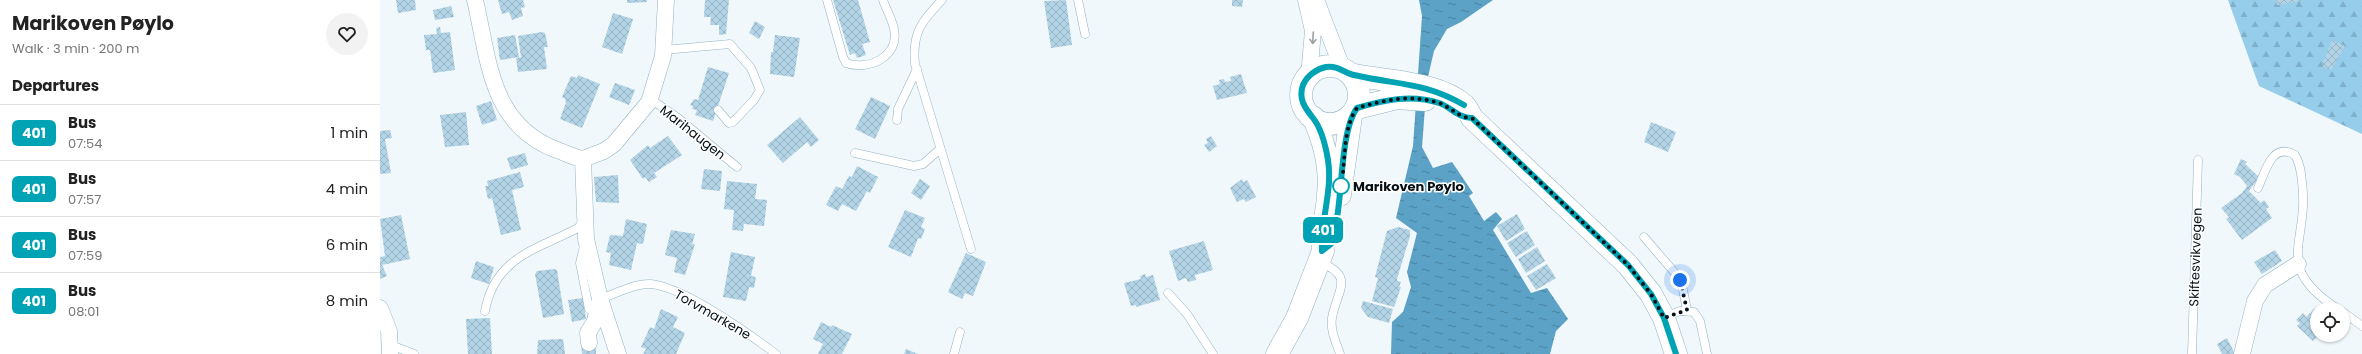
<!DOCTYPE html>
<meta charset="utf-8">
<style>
:root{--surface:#fff;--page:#f2f2f2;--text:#222;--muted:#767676;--line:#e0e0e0}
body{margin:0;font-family:Poppins,sans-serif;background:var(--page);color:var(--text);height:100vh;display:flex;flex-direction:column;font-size:15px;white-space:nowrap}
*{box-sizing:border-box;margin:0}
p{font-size:13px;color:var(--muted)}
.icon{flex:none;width:22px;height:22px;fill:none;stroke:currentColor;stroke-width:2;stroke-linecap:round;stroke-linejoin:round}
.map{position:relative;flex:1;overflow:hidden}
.side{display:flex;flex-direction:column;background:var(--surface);width:380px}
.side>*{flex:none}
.badge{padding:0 8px;border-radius:6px;font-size:14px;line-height:26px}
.controls{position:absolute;left:1930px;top:302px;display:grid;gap:8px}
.controls a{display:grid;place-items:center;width:40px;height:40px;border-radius:50%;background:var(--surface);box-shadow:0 1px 3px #0004;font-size:20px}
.you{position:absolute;width:20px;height:20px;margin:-10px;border:3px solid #fff;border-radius:50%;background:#1a73e8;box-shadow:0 0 0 6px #1a73e833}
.map>.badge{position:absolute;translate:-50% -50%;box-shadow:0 0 0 2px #fff}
h2{padding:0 12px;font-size:15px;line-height:36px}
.round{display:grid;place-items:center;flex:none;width:42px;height:42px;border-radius:21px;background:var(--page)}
.overview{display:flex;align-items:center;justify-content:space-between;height:68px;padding:0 12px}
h1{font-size:19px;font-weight:700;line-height:30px}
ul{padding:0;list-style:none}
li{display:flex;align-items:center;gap:12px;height:56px;padding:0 12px;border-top:1px solid var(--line)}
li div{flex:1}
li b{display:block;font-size:15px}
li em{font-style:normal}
li .badge{min-width:44px;font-weight:700;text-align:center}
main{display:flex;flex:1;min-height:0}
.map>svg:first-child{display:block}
.forest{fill:url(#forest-firs)}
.water{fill:url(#water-ripples)}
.building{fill:url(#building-cross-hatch)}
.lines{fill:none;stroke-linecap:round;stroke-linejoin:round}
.lane-casing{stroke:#92b2c4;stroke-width:9}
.street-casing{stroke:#92b2c4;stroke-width:17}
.secondary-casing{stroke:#92b2c4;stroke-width:23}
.lane{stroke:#fff;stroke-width:8}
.street{stroke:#fff;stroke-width:16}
.secondary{stroke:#fff;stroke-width:22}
.oneway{stroke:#9b9fa1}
.line-casing{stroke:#fff;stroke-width:9}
.line{stroke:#00a3b4;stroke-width:6}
.walk{stroke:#040f15;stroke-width:4;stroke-dasharray:0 7.2}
.stop-dot{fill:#fff;stroke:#00a3b4;stroke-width:2}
.labels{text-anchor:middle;stroke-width:3;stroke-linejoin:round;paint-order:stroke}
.street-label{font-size:13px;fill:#040f15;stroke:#fff}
.stop-label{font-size:13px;font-weight:bold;fill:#040f15;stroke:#fff;text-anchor:start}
</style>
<main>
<section class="side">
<div class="overview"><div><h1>Marikoven Pøylo</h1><p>Walk · 3 min · 200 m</p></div><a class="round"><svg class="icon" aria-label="heart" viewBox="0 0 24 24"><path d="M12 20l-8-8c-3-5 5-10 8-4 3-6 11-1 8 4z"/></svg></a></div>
<h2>Departures</h2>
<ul>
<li><span class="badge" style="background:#00a3b4;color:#fff">401</span><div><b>Bus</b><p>07:54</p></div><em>1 min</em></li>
<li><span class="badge" style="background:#00a3b4;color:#fff">401</span><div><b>Bus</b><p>07:57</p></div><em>4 min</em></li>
<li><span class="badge" style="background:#00a3b4;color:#fff">401</span><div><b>Bus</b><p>07:59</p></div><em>6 min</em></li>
<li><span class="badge" style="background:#00a3b4;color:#fff">401</span><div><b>Bus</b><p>08:01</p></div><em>8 min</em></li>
</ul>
</section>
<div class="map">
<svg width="1982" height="354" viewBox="0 0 1982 354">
<defs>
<pattern id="forest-firs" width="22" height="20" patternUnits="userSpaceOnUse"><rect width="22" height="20" fill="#95cdeb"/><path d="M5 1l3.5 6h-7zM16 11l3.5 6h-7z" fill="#7fafc9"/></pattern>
<pattern id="water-ripples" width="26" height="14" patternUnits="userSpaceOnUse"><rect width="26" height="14" fill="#5ba2c6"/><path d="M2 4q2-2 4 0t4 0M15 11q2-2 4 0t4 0" fill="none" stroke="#4982a0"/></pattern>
<pattern id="building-cross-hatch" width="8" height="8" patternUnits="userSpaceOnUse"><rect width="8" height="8" fill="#b3d4e6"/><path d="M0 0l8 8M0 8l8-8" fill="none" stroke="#98b5c4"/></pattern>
</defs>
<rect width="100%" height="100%" fill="#f1f8fc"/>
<path class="forest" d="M1848 0H1982V134L1879 86Z"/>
<path class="water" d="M1039 0H1113L1081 22 1067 29 1054 51 1047 81 1042 147 1053 168 1072 162 1093 193 1089 196 1104 221 1116 212 1122 219 1113 230 1151 293 1167 288 1188 319 1176 331 1170 354H1011L1012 322 1023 312 1031 287 1027 272 1037 233 1016 218 1033 146 1042 16Z"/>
<path class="building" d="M16 0H35L36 10 18 13Z
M118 0H143L145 7 141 8 143 16 132 20 129 12 122 14Z
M247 0H267V2L247 3Z
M325 0H349L346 34 339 35V25H330L331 17H324Z
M453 0H478L490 42 482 44 486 55 477 58 475 53 470 55Z
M686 0 692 45 671 48 664 1Z
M852 0H863L862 7 852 6Z
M1896 0H1921V1L1897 5Z
M71 6 74 17 55 20 53 10Z
M233 13 253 19 242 54 222 47Z
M375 21 385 27 379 39 369 33Z
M60 27 61 33 70 32 75 70 53 73 50 50H46L44 35 57 34 56 28Z
M162 32 165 33 168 47H164L167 69 138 72 136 58 141 57 138 36Z
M135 35 139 57 120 60 117 38Z
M395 35 420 38 414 77 390 74 391 52H393Z
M1952 40 1965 46 1951 70 1942 66Z
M328 67 349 73 333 121 315 115 317 110 312 109 313 106 310 105 314 99 318 100Z
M861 74 867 93 837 100 833 86 840 84 839 80 844 79 845 82 851 81 850 77Z
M198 75 220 84 202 128 180 119 186 102 185 99 182 97 191 76 197 78Z
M235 83 255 90 249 105 229 97Z
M491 97 510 106 495 139 475 129Z
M111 101 117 120 102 125 96 106Z
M86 112 89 145 65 147 60 115Z
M420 117 439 140 431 147 427 142 403 163 387 145Z
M1271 122 1296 132 1288 152 1264 142Z
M10 130 12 138 5 139 11 173 0 174V131Z
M288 136 302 155 274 173 277 177 269 182 265 177 263 179 250 160 268 145 270 148Z
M831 136 837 146 829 152 824 145 828 143 826 139Z
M145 153 148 165 131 170 127 158Z
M1861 159 1867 162 1865 164 1879 177 1869 191 1881 203 1884 200 1889 207 1886 209 1892 218 1862 240 1846 219 1849 217 1841 208 1862 193 1867 186 1860 177 1854 174Z
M477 166 498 177 490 193 487 191 476 211 462 204 458 211 446 205 456 186 462 189 469 176 472 177Z
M324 169 342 171 340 191 321 189Z
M140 172 144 187 132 190 141 230 121 235 112 198 108 199 105 186H108L107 181Z
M238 175 239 203 216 202 214 177Z
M540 179 550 186 541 200 531 193Z
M862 179 863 182 867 180 876 197 866 202 864 199 857 202 850 188Z
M347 181 377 184 375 199 387 200 384 226 364 224 363 231 352 230 354 210 344 209Z
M525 210 545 218 541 227 545 229 541 239 538 238 531 257 508 247Z
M1137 214 1145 229 1126 241 1117 226Z
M21 215 30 259 2 265 7 276 0 279V257L5 256 0 219Z
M246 219 267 224 263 244 257 243 251 270 229 265 231 253 226 252 230 235 243 236Z
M1018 227 1030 230V236L1017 279V281L1021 282 1019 287H1021L1014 307 992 301 998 278 995 277 1007 231Z
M291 230 315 234 312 244H315L305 275 294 272 297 258 285 255Z
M1147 231 1155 245 1136 257 1127 243Z
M824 241 833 270 815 275 816 280 808 282 806 278 798 281 789 251Z
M1157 247 1165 261 1146 273 1138 259Z
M1895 250 1902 261 1882 274 1874 262Z
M351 252 375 257 371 276 376 277 374 288 369 287 366 301 343 297Z
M586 253 606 262 593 296 585 293 582 299 568 292Z
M96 261 114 267 109 284 91 278Z
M1167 264 1176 278 1156 290 1147 276Z
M175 269 177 270 184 314 163 318 155 274 157 271Z
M765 274 766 277 773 275 780 300 756 307V305L751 306 744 283 761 279 760 276Z
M203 298 206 319 192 322 188 300Z
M983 301 1013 309 1009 323 988 317 981 308Z
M1935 308 1937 311 1939 335 1933 341 1917 326 1920 323 1916 320 1923 313 1926 317Z
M281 309 298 317 293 327 305 333 296 354H263L266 349 261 347 270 327 274 329Z
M110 318 112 354H88L86 319Z
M441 322 451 327 452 325 472 334 462 354H438L443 344 433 339Z
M1847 338 1855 354H1842L1837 344Z
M183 339 185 354H157L158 340Z
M216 344V354H202L201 345Z
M526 349 538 354H524Z"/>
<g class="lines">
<g class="lane-casing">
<path id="lane" d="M447 0 463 57 466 63C488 71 520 57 514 29 512 19 506 9 503 0
M562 0C541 22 532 33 535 64L591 249
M698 0 705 34
M284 50 350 44 371 68 380 90 374 100 353 122 349 123 338 110
M269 98 298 118 357 167
M517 120 518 109 537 69
M475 153 534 166 543 164 559 150
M1878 188C1885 172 1892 141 1915 155 1920 163 1921 172 1922 182 1930 243 1891 266 1958 309
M1264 237 1301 280 1307 310
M204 246 200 263 209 309
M939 262C976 276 957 290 952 318 950 330 956 342 960 354
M788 293 807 314 833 354
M220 299C235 294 253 284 269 284 302 285 369 334 396 354
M105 311C115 257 156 250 198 228L203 221
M1963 312 1982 326
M1285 317 1300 311 1314 312 1320 321 1327 354
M11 345 34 354
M574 354 580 332
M1812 354 1818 160"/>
</g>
<g class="street-casing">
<path id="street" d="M95 0C109 60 110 125 177 150 186 153 194 158 203 159L224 151 234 144 269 102 283 56 286 0
M926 0 933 31 929 76
M936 0 963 70
M203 159 206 239 220 299 215 321 208 333 209 343
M220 299 238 354
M0 308 9 331 10 354
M1862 354 1875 301 1885 285 1918 264"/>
</g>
<g class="secondary-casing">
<path id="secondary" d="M921 95a29 29 0 1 1 58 0a29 29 0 1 1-58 0Z
M970 74C1004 82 1057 81 1084 105 1087 108 1090 114 1092 118L1248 265 1271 294 1284 318 1296 354
M977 108 1017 98 1045 100
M960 195 971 116
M897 354 917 318 943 251C941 232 947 214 948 195 951 168 945 143 933 117"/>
</g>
<use href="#lane" class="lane"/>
<use href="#street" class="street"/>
<use href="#secondary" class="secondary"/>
</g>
<defs><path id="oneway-shaft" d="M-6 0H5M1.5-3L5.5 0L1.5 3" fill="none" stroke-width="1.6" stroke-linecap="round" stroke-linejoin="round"/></defs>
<use class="oneway" href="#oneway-shaft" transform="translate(933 38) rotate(93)"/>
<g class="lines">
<g class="line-casing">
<path id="line" d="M1084 105C1045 82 1017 85 974 75 964 73 958 65 946 67 936 69 927 76 923 85 918 99 925 108 933 118 941 128 946 148 948 160 953 191 940 221 942 251L951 244C954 233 957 222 958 211 962 184 962 128 977 108 1004 100 1031 94 1059 103 1071 107 1078 118 1092 118L1248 265 1271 294 1284 318 1296 354"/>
</g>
<use href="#line" class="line"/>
<path class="walk" d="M961 186C966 163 962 129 977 108 1004 100 1031 94 1059 103 1071 107 1078 118 1092 118L1248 265 1271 294 1284 318 1307 310 1300 280"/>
</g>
<circle class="stop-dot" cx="961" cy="186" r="8"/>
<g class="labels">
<g class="street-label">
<text transform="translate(313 132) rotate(38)" y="5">Marihaugen</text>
<text transform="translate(1815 257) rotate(-88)" y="5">Skiftesvikvegen</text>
<text transform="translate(333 314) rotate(30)" y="5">Torvmarkene</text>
</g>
<g class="stop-label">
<text x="973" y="191">Marikoven Pøylo</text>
</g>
</g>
</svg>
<div class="controls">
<a><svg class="icon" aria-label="locate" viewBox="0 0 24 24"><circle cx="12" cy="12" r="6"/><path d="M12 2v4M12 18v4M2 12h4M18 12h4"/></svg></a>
</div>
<div class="you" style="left:1300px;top:280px"></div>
<b class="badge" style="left:943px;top:230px;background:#00a3b4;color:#fff">401</b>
</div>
</main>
